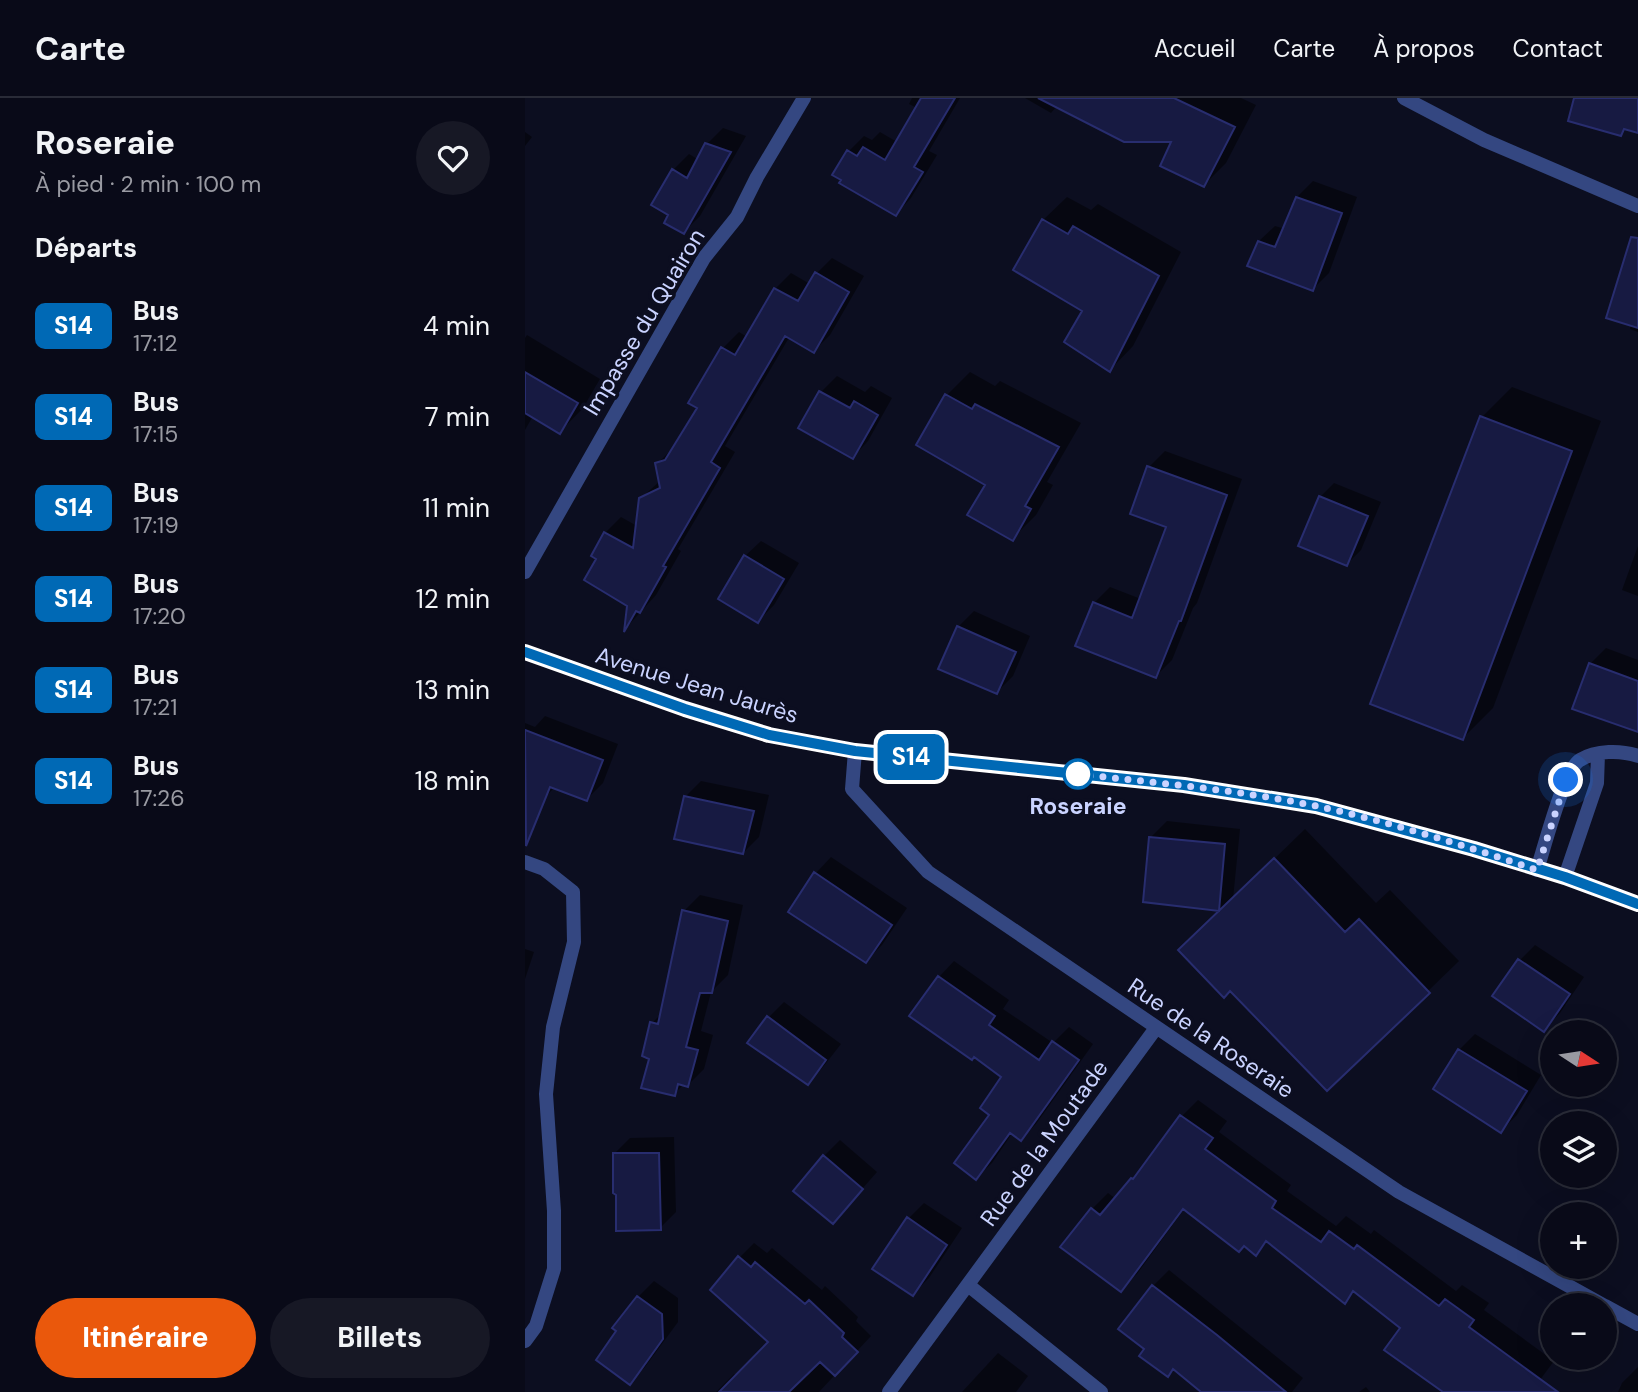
<!DOCTYPE html>
<html lang="fr">
<meta charset="utf-8">
<style>
:root{--surface:#090a18;--page:#171825;--text:#f1f3f6;--muted:#999aa2;--line:#292b37;--accent:#ea580c}
body{margin:0;font-family:"DM Sans",sans-serif;background:var(--page);color:var(--text);height:100vh;display:flex;flex-direction:column;font-size:26px;white-space:nowrap}
*{box-sizing:border-box;margin:0}
p{font-size:23px;color:var(--muted)}
.icon{flex:none;width:38px;height:38px;fill:none;stroke:currentColor;stroke-width:2;stroke-linecap:round;stroke-linejoin:round}
.map{position:relative;flex:1;overflow:hidden}
.drawer{display:flex;flex-direction:column;background:var(--surface);width:525px}
.drawer>*{flex:none}
.badge{padding:0 14px;border-radius:10px;font-size:24px;line-height:46px}
.needle{width:46px;rotate:102deg}
.buttons{position:absolute;left:1015px;top:922px;display:grid;gap:14px}
.buttons a{display:grid;place-items:center;width:77px;height:77px;border-radius:50%;background:var(--surface);box-shadow:0 7px 28px #0002,0 0 0 2px var(--line);font-size:35px}
.you{position:absolute;width:35px;height:35px;margin:-18px;border:5px solid #fff;border-radius:50%;background:#1a73e8;box-shadow:0 0 0 10px #1a73e833}
.map>.badge{position:absolute;translate:-50% -50%;box-shadow:0 0 0 4px #fff}
h2{padding:0 35px;font-size:26px;line-height:63px}
.round{display:grid;place-items:center;flex:none;width:74px;height:74px;border-radius:37px;background:var(--page)}
.head{display:flex;align-items:center;justify-content:space-between;height:119px;padding:0 35px}
h1{font-size:33px;font-weight:800;line-height:52px}
.primary-button{display:flex;gap:14px;margin-top:auto;padding:14px 35px}
.primary-button a{flex:1;height:80px;border-radius:42px;background:var(--accent);color:#fff;font-size:28px;font-weight:800;line-height:80px;text-align:center}
.primary-button a+a{background:var(--page);color:var(--text)}
ul{padding:0;list-style:none}
li{display:flex;align-items:center;gap:21px;height:91px;padding:0 35px}
li div{flex:1}
li b{display:block;font-size:26px}
li em{font-style:normal}
li .badge{min-width:77px;font-weight:700;text-align:center}
header{display:flex;align-items:center;gap:42px;box-sizing:border-box;height:98px;padding:0 35px;background:var(--surface);border-bottom:2px solid var(--line)}
header strong{font-size:33px}
nav{display:flex;gap:38px;margin-inline-start:auto;font-size:24px}
main{display:flex;flex:1;min-height:0}
.map>svg:first-child{display:block}
.shadow{fill:#0007}
.building{fill:#171a42;stroke:#282d6f;stroke-width:2}
.lines{fill:none;stroke-linecap:round;stroke-linejoin:round}
.minor{stroke:#344781;stroke-width:14}
.secondary{stroke:#618aff;stroke-width:14}
.line-casing{stroke:#fff;stroke-width:16}
.line{stroke:#0069b5;stroke-width:10}
.walk{stroke:#cad3ff;stroke-width:7;stroke-dasharray:0 12.6}
.stop-dot{fill:#fff;stroke:#0069b5;stroke-width:3.5}
.labels{text-anchor:middle;stroke-width:7;stroke-linejoin:round;paint-order:stroke}
.street-label{font-size:23px;fill:#cad3ff;stroke:#0c0e20}
.stop-label{font-size:23px;font-weight:bold;fill:#cad3ff;stroke:#0c0e20}
</style>
<header>
<strong>Carte</strong>
<nav><a>Accueil</a><a>Carte</a><a>À propos</a><a>Contact</a></nav>
</header>
<main>
<section class="drawer">
<div class="head"><div><h1>Roseraie</h1><p>À pied · 2 min · 100 m</p></div><a class="round"><svg class="icon" aria-label="heart" viewBox="0 0 24 24"><path d="M12 20l-8-8c-3-5 5-10 8-4 3-6 11-1 8 4z"/></svg></a></div>
<h2>Départs</h2>
<ul>
<li><span class="badge" style="background:#0069b5;color:#fff">S14</span><div><b>Bus</b><p>17:12</p></div><em>4 min</em></li>
<li><span class="badge" style="background:#0069b5;color:#fff">S14</span><div><b>Bus</b><p>17:15</p></div><em>7 min</em></li>
<li><span class="badge" style="background:#0069b5;color:#fff">S14</span><div><b>Bus</b><p>17:19</p></div><em>11 min</em></li>
<li><span class="badge" style="background:#0069b5;color:#fff">S14</span><div><b>Bus</b><p>17:20</p></div><em>12 min</em></li>
<li><span class="badge" style="background:#0069b5;color:#fff">S14</span><div><b>Bus</b><p>17:21</p></div><em>13 min</em></li>
<li><span class="badge" style="background:#0069b5;color:#fff">S14</span><div><b>Bus</b><p>17:26</p></div><em>18 min</em></li>
</ul>
<div class="primary-button"><a>Itinéraire</a><a>Billets</a></div>
</section>
<div class="map">
<svg width="1113" height="1294" viewBox="0 0 1113 1294">
<rect width="100%" height="100%" fill="#0c0e20"/>
<path class="shadow" d="M387 0H435L404 53 412 57 386 100 371 116 323 54 339 38 347 42 355 34 372 44 392 10 384 6Z
M500 0H716L731 7 701 65 679 87 649 43 532 8 526 15Z
M198 30 221 38 175 118 159 134 148 72 164 56 174 62 182 46Z
M0 34 7 39 0 48Z
M788 83 832 99 804 175 788 191 725 167 734 143 750 128 760 131 772 99Z
M542 99 566 112 573 106 656 154 608 248 585 272 518 122Z
M307 160 339 178 305 237 289 253 265 238 200 348 210 354 153 451 156 453 131 497 102 529 104 507 74 461 68 457 80 435 96 419 112 428 115 401 135 383 132 366 148 350 174 310 166 305 198 250 214 234 222 239 250 191 266 175 285 186 291 176Z
M1113 166V234L1105 231Z
M2 237 75 281 58 310 35 334 8 318 0 332V240Z
M445 274 470 288 475 283 556 325 522 384 528 387 511 417 487 441 462 386 393 347 422 297Z
M312 278 340 294 346 288 367 300 343 343 328 359 276 329 296 294Z
M987 289 1076 323 968 610 938 640 957 319Z
M640 353 717 381 672 505 668 510 647 562 631 578 569 505 585 489 616 501 643 428 624 369Z
M809 385 856 404 836 452 822 466 795 399Z
M236 443 274 465 249 507 233 523 220 458Z
M1113 448V498L1097 492Z
M449 513 505 538 488 578 472 594 433 529Z
M1081 550 1113 562V632L1065 566Z
M20 618 93 646 78 685 62 701 30 689 20 699 0 691V625L10 629Z
M176 683 244 697 234 739 218 755 160 699Z
M642 723 715 731 708 801 780 731 851 805 865 792 934 863 802 991 697 812 620 802 626 739Z
M306 759 382 810 357 847 341 863 266 814 291 775Z
M175 797 218 807 203 877 186 894 176 933 188 937 179 971 163 987 159 986 149 996 126 959 127 925 137 915 159 813Z
M1010 847 1059 879 1035 915 1019 931 995 862Z
M0 851 9 854 0 881Z
M429 863 484 902 478 911 528 945 544 929 568 946 511 1026 496 1041 488 1034 467 1065 451 1080 478 978 414 879Z
M259 904 316 946 298 969 283 985 243 920Z
M950 936 1016 977 992 1017 976 1033 934 952Z
M673 1002 702 1023 694 1034 766 1087 762 1093 811 1128 821 1118 846 1136 849 1132 931 1193 937 1187 964 1205 959 1212 1029 1263 1006 1294H926L878 1230 830 1193 820 1203 743 1143 731 1155 660 1110 612 1176 596 1191 538 1149 567 1111 583 1095 591 1101 619 1069 657 1018Z
M149 1039 151 1114 135 1130 89 1056 105 1040Z
M315 1042 352 1074 308 1124 299 1058Z
M399 1105 437 1130 404 1180 388 1196 383 1121Z
M229 1145 242 1155 247 1150 297 1192 300 1188 333 1219 331 1223 346 1238 294 1294H191L209 1276 212 1278 246 1243 214 1160Z
M644 1172 778 1280 767 1294H679L622 1251 628 1188Z
M129 1183 153 1200V1224L120 1269 104 1285 113 1199Z
M473 1255 503 1278 491 1294H437Z
M1113 1269V1294H1093L1097 1285Z
M841 1289 845 1294H834Z"/>
<path class="building" d="M396 0H430L389 69 398 74 371 118 314 85 316 82 307 77 322 52 332 58 338 49 360 62Z
M513 0H649L710 29 679 89 635 68 646 44H599Z
M1049 0H1113V35L1099 31 1096 38 1043 23Z
M180 45 206 54 159 136 139 125 143 117 126 107 147 71 162 80Z
M771 99 817 115 788 193 722 168 733 143 750 149Z
M517 121 543 136 548 128 634 178 585 274 539 244 557 213 488 172Z
M1106 139 1113 140V230L1081 220Z
M290 174 324 194 289 255 260 238 186 364 195 370 138 468 141 469 115 515 111 513 99 534 102 508 59 482 71 461 66 458 79 434 108 450 114 400 135 390 130 365 140 362 172 310 163 305 196 249 210 257 249 190 273 203Z
M0 274 53 305 35 336 0 315Z
M294 293 325 310 329 303 353 317 328 361 273 330Z
M420 296 447 311 450 306 534 349 500 408 506 411 488 443 442 417 460 387 391 347Z
M955 318 1047 353 938 642 845 606Z
M622 368 702 397 656 523H654L631 580 550 548 568 504 607 520 641 429 605 416Z
M794 398 843 418 822 468 773 448Z
M219 457 259 481 233 525 193 501Z
M432 528 491 554 472 596 413 571Z
M1064 565 1113 583V634L1047 611Z
M0 632 78 662 62 703 25 689 1 748Z
M159 698 229 713 218 756 149 741Z
M624 739 700 746 694 813 618 804Z
M749 760 820 834 834 821 905 895 802 993 705 893 699 900 653 852Z
M289 774 367 827 341 865 263 814Z
M157 812 203 823 187 895H175L161 949 173 952 163 989 153 986 150 998 116 990 124 961 117 958 125 924 133 926Z
M993 861 1045 896 1019 934 967 898Z
M413 878 470 918 464 927 514 962 527 943 554 962 496 1043 485 1035 451 1082 429 1065 464 1017 455 1010 476 979 449 959 447 962 384 918Z
M242 918 301 962 283 987 222 945Z
M933 951 1002 993 976 1035 908 991Z
M655 1017 688 1040 680 1051 751 1103 747 1110 796 1144 804 1133 829 1151 832 1147 914 1208 920 1201 949 1222 944 1229 1033 1294H918L859 1252 875 1230 828 1193 820 1206 741 1143 731 1158 719 1148 714 1154 658 1111 596 1194 535 1149 566 1110 575 1117 606 1080 608 1081Z
M88 1055H134L136 1132 91 1133V1097L88 1095Z
M298 1057 338 1091 308 1126 268 1093Z
M382 1119 422 1147 388 1198 347 1171Z
M213 1158 226 1169 230 1164 280 1206 284 1202 319 1235 317 1239 333 1254 310 1278 295 1264 264 1294H194L243 1244 185 1192Z
M627 1187 692 1237 761 1294H676L648 1271 643 1279 614 1258 619 1251 593 1231Z
M112 1198 137 1216 138 1241 105 1287 71 1262 91 1233 87 1230Z"/>
<g class="lines">
<path class="minor" d="M879 0 959 42 1113 108
M0 474 179 160 212 119 232 79 279 0
M330 653 327 691 403 774 874 1094 1080 1208
M0 764 19 771 48 794 49 844 28 929 21 996 29 1113V1171L11 1228 0 1243
M1012 772C1019 751 1039 671 1055 662 1071 652 1096 652 1113 658
M1040 779 1072 685 1073 656
M443 1187 576 1294
M1080 1208 1113 1226
M364 1294 631 930"/>
<path class="secondary" d="M0 554 160 611 244 637 330 653 659 687 791 708 949 751 1040 779 1113 806"/>
</g>
<g class="lines">
<g class="line-casing">
<path id="line" d="M0 554 160 611 244 637 330 653 659 687 791 708 949 751 1040 779 1113 806"/>
</g>
<use href="#line" class="line"/>
<path class="walk" d="M553 676C632 685 713 692 791 708 865 724 941 748 1012 772L1041 682"/>
</g>
<circle class="stop-dot" cx="553" cy="676" r="14"/>
<g class="labels">
<g class="street-label">
<text transform="translate(119 224) rotate(-59)" y="8">Impasse du Quairon</text>
<text transform="translate(172 587) rotate(17)" y="8">Avenue Jean Jaurès</text>
<text transform="translate(686 940) rotate(34)" y="8">Rue de la Roseraie</text>
<text transform="translate(519 1045) rotate(-54)" y="8">Rue de la Moutade</text>
</g>
<g class="stop-label">
<text x="553" y="716">Roseraie</text>
</g>
</g>
</svg>
<div class="buttons">
<a><svg class="needle" viewBox="-14 -14 28 28"><path d="M0-13l5 13h-10z" fill="#e53935"/><path d="M0 13l5-13h-10z" fill="#999aa2"/></svg></a>
<a><svg class="icon" aria-label="layers" viewBox="0 0 24 24"><path d="M12 4l9 5-9 5-9-5zM3 14l9 5 9-5"/></svg></a>
<a>+</a>
<a>−</a>
</div>
<div class="you" style="left:1041px;top:682px"></div>
<b class="badge" style="left:386px;top:659px;background:#0069b5;color:#fff">S14</b>
</div>
</main>
